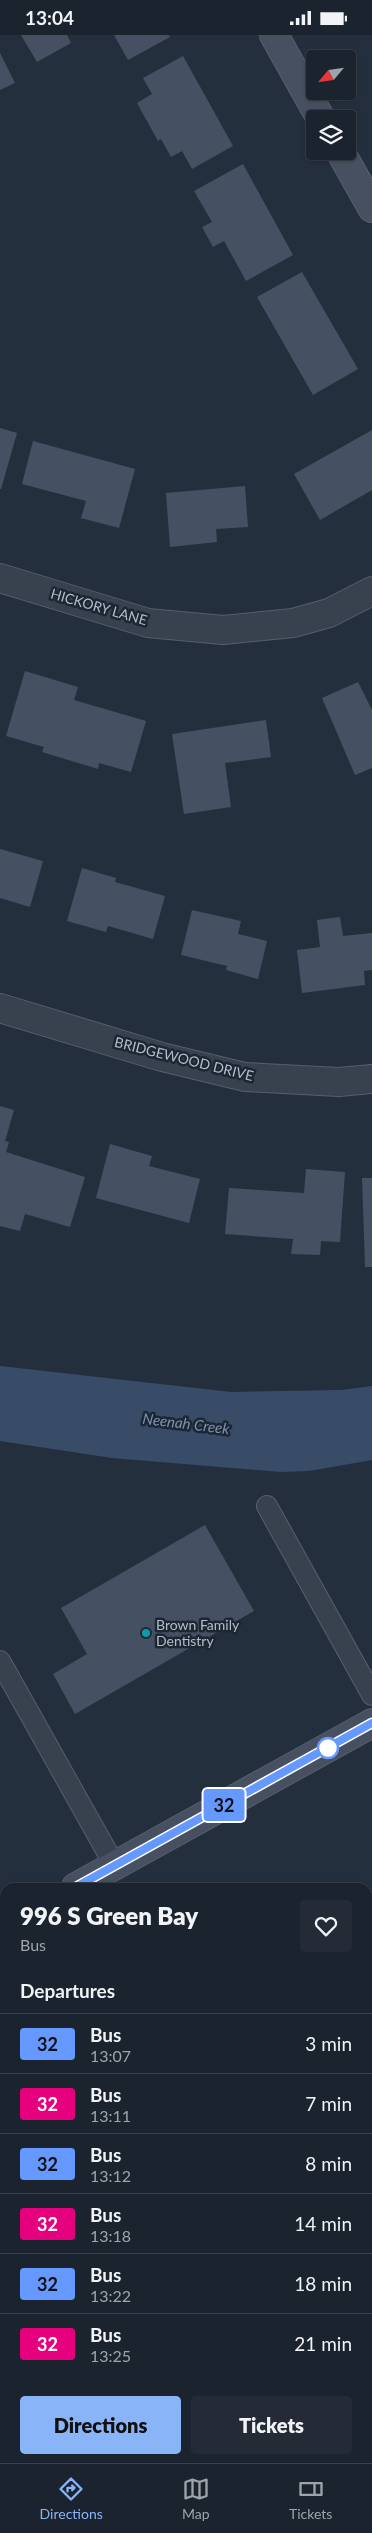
<!DOCTYPE html>
<style>
:root{--surface:#1b232e;--page:#242b36;--text:#f1f3f6;--muted:#a0a4aa;--line:#39404a;--accent:#8ab4f8}
body{margin:0;font-family:Lato,sans-serif;background:var(--page);color:var(--text);height:100vh;display:flex;flex-direction:column;font-size:19px;white-space:nowrap}
*{box-sizing:border-box;margin:0}
p{font-size:16px;color:var(--muted)}
.icon{flex:none;width:28px;height:28px;fill:none;stroke:currentColor;stroke-width:2;stroke-linecap:round;stroke-linejoin:round}
.map{position:relative;flex:1;overflow:hidden}
.drawer{position:absolute;left:0px;top:1848px;width:372px;height:581px;display:flex;flex-direction:column;background:var(--surface);border-radius:15px 15px 0 0;box-shadow:0 1px 4px #0004,0 0 0 1px var(--line)}
.drawer>*{flex:none}
.badge{padding:0 10px;border-radius:4px;font-size:18px;line-height:32px}
.needle{width:32px;rotate:241deg}
.controls{position:absolute;left:306px;top:15px;display:grid;gap:10px}
.controls a{display:grid;place-items:center;width:50px;height:50px;border-radius:5px;background:var(--surface);box-shadow:0 1px 4px #0004,0 0 0 1px var(--line);font-size:25px}
.map>.badge{position:absolute;translate:-50% -50%;box-shadow:0 0 0 2px #fff}
h2{padding:0 20px;font-size:19px;line-height:45px}
.round{display:grid;place-items:center;flex:none;width:52px;height:52px;border-radius:5px;background:var(--page)}
.summary{display:flex;align-items:center;justify-content:space-between;height:85px;padding:0 20px}
h1{font-size:24px;font-weight:800;line-height:38px}
.primary-button{display:flex;gap:10px;margin-top:auto;padding:10px 20px}
.primary-button a{flex:1;height:58px;border-radius:5px;background:var(--accent);color:#111;font-size:20px;font-weight:800;line-height:58px;text-align:center}
.primary-button a+a{background:var(--page);color:var(--text)}
ul{padding:0;list-style:none}
li{display:flex;align-items:center;gap:15px;height:60px;padding:0 20px;border-top:1px solid var(--line)}
li div{flex:1}
li b{display:block;font-size:19px}
li em{font-style:normal}
li .badge{min-width:55px;font-weight:700;text-align:center}
.status{display:flex;justify-content:space-between;align-items:center;height:35px;padding:0 25px;background:var(--surface);direction:ltr}
.status svg{height:14px;fill:currentColor}
.dock{display:flex;justify-content:space-around;align-items:center;height:70px;border-top:1px solid var(--line);background:var(--surface);font-size:14px;color:var(--muted)}
.dock a{display:grid;justify-items:center;gap:2px}
.dock .selected{color:var(--accent)}
.map>svg:first-child{display:block}
.water{fill:#394c67}
.building{fill:#455162}
.lines{fill:none;stroke-linecap:round;stroke-linejoin:round}
.lane-casing{stroke:#565f6c;stroke-width:22}
.street-casing{stroke:#565f6c;stroke-width:30}
.secondary-casing{stroke:#565f6c;stroke-width:30}
.highway-casing{stroke:#434c59;stroke-width:30}
.lane{stroke:#38414e;stroke-width:20}
.street{stroke:#38414e;stroke-width:28}
.secondary{stroke:#465061;stroke-width:28}
.highway{stroke:#746855;stroke-width:28}
.line-casing{stroke:#fff;stroke-width:11}
.line{stroke:#69f;stroke-width:8}
.culture-dot{fill:#0f9aa8;stroke:#1d2633;stroke-width:2}
.stop-dot{fill:#fff;stroke:#69f;stroke-width:2.5}
.labels{text-anchor:middle;stroke-width:5;stroke-linejoin:round;paint-order:stroke}
.street-label{font-size:14px;fill:#b4bcc9;stroke:#1d2633}
.poi-label{font-size:14px;fill:#b4bcc9;stroke:#1d2633;text-anchor:start}
.water-label{font-size:15px;font-style:italic;fill:#7c92b1;stroke:#1d2633}
</style>
<div class="status"><b>13:04</b><svg viewBox="0 0 49 12"><path d="M0 12V9h3v3zM5 12V6h3v6zM10 12V3h3v9zM15 12V0h3v12zM26 1h20v11H26zM47 4h2v5h-2z"/></svg></div>
<div class="map">
<svg width="372" height="2428" viewBox="0 0 372 2428">
<rect width="100%" height="100%" fill="#242f3e"/>
<path class="water" d="M0 1331 231 1357 342 1355 372 1351V1425L309 1436 281 1437 112 1423 0 1406Z"/>
<path class="building" d="M21 0H67L71 8 37 27Z
M114 0H169L170 2 128 25Z
M0 18 15 48 0 55Z
M183 21 233 111 192 134 182 116 171 122 161 104 158 106 137 68 152 59 143 43Z
M243 129 293 220 246 246 224 206 213 212 202 192 212 187 194 156Z
M302 237 358 334 313 360 257 262Z
M0 393 17 398 1 454H0Z
M372 395V455L320 485 294 439Z
M33 406 135 434 119 493 81 483 86 466 22 449Z
M245 451 248 492 216 494 217 507 170 512 166 458Z
M25 636 78 652 74 665 146 686 131 737 99 728 98 734 42 717 44 712 6 701Z
M358 647 372 675V733L355 740 322 663Z
M266 685 271 722 225 728 231 772 184 779 172 699Z
M0 814 43 826 30 872 0 863Z
M82 833 116 843 115 847 165 861 153 904 108 891 106 897 67 886Z
M192 875 241 886 238 899 267 906 258 944 226 935 227 931 181 920Z
M340 882 343 901 372 898V935L364 936 365 950 302 958 297 915 320 912 317 885Z
M0 1071 14 1075 5 1106 9 1107 6 1117 85 1142 70 1192 25 1179 20 1196 0 1191Z
M110 1109 152 1121 149 1131 200 1144 189 1188 96 1163Z
M306 1134 345 1137 340 1207 321 1206 320 1220 291 1219 293 1204 225 1199 229 1153 304 1158Z
M362 1143H372V1232H365Z
M205 1490 254 1576 75 1679 53 1639 87 1619 61 1573Z"/>
<g class="lines">
<g class="lane-casing">
<path id="lane" d="M267 1471 372 1660
M0 1626 115 1831
M0 2094 5 2103"/>
</g>
<g class="street-casing">
<path id="street" d="M0 543 148 588 223 595 293 588 329 578 372 556
M0 973 162 1022 245 1042 339 1047 372 1044"/>
</g>
<g class="secondary-casing">
<path id="secondary" d="M274 0 321 84
M340 116 372 173
M76 1852 372 1688
M0 1895 5 1892"/>
</g>
<g class="highway-casing">
<path id="highway" d="M368 2387 372 2383
M326 2428 330 2424"/>
</g>
<use href="#lane" class="lane"/>
<use href="#street" class="street"/>
<use href="#secondary" class="secondary"/>
<use href="#highway" class="highway"/>
</g>
<g class="lines">
<g class="line-casing">
<path id="line" d="M76 1852 372 1688"/>
</g>
<use href="#line" class="line"/>
</g>
<circle class="culture-dot" cx="146" cy="1598" r="5"/>
<circle class="stop-dot" cx="328" cy="1713" r="10"/>
<g class="labels">
<g class="street-label">
<text transform="translate(99 572) rotate(16)" y="5">HICKORY LANE</text>
<text transform="translate(184 1024) rotate(14)" y="5">BRIDGEWOOD DRIVE</text>
</g>
<g class="poi-label">
<text x="156" y="1595">Brown Family<tspan x="156" dy="16">Dentistry</tspan></text>
</g>
<g class="water-label">
<text transform="translate(186 1389) rotate(7)" y="5">Neenah Creek</text>
</g>
</g>
</svg>
<div class="controls">
<a><svg class="needle" viewBox="-14 -14 28 28"><path d="M0-13l5 13h-10z" fill="#e53935"/><path d="M0 13l5-13h-10z" fill="#a0a4aa"/></svg></a>
<a><svg class="icon" aria-label="layers" viewBox="0 0 24 24"><path d="M12 4l9 5-9 5-9-5zM3 14l9 5 9-5"/></svg></a>
</div>
<b class="badge" style="left:224px;top:1770px;background:#69f;color:#111">32</b>
<section class="drawer">
<div class="summary"><div><h1>996 S Green Bay</h1><p>Bus</p></div><a class="round"><svg class="icon" aria-label="heart" viewBox="0 0 24 24"><path d="M12 20l-8-8c-3-5 5-10 8-4 3-6 11-1 8 4z"/></svg></a></div>
<h2>Departures</h2>
<ul>
<li><span class="badge" style="background:#69f;color:#111">32</span><div><b>Bus</b><p>13:07</p></div><em>3 min</em></li>
<li><span class="badge" style="background:#e6007e;color:#fff">32</span><div><b>Bus</b><p>13:11</p></div><em>7 min</em></li>
<li><span class="badge" style="background:#69f;color:#111">32</span><div><b>Bus</b><p>13:12</p></div><em>8 min</em></li>
<li><span class="badge" style="background:#e6007e;color:#fff">32</span><div><b>Bus</b><p>13:18</p></div><em>14 min</em></li>
<li><span class="badge" style="background:#69f;color:#111">32</span><div><b>Bus</b><p>13:22</p></div><em>18 min</em></li>
<li><span class="badge" style="background:#e6007e;color:#fff">32</span><div><b>Bus</b><p>13:25</p></div><em>21 min</em></li>
</ul>
<div class="primary-button"><a>Directions</a><a>Tickets</a></div>
</section>
</div>
<nav class="dock">
<a class="selected"><svg class="icon" aria-label="directions" viewBox="0 0 24 24"><path d="M12 3l9 9-9 9-9-9zM9 14v-3h6M13 9l2 2-2 2"/></svg>Directions</a>
<a><svg class="icon" aria-label="map" viewBox="0 0 24 24"><path d="M3 6l6-2 6 2 6-2v14l-6 2-6-2-6 2zM9 4v14M15 6v14"/></svg>Map</a>
<a><svg class="icon" aria-label="tickets" viewBox="0 0 24 24"><path d="M3 7h18v10H3zM15 7v10"/></svg>Tickets</a>
</nav>
